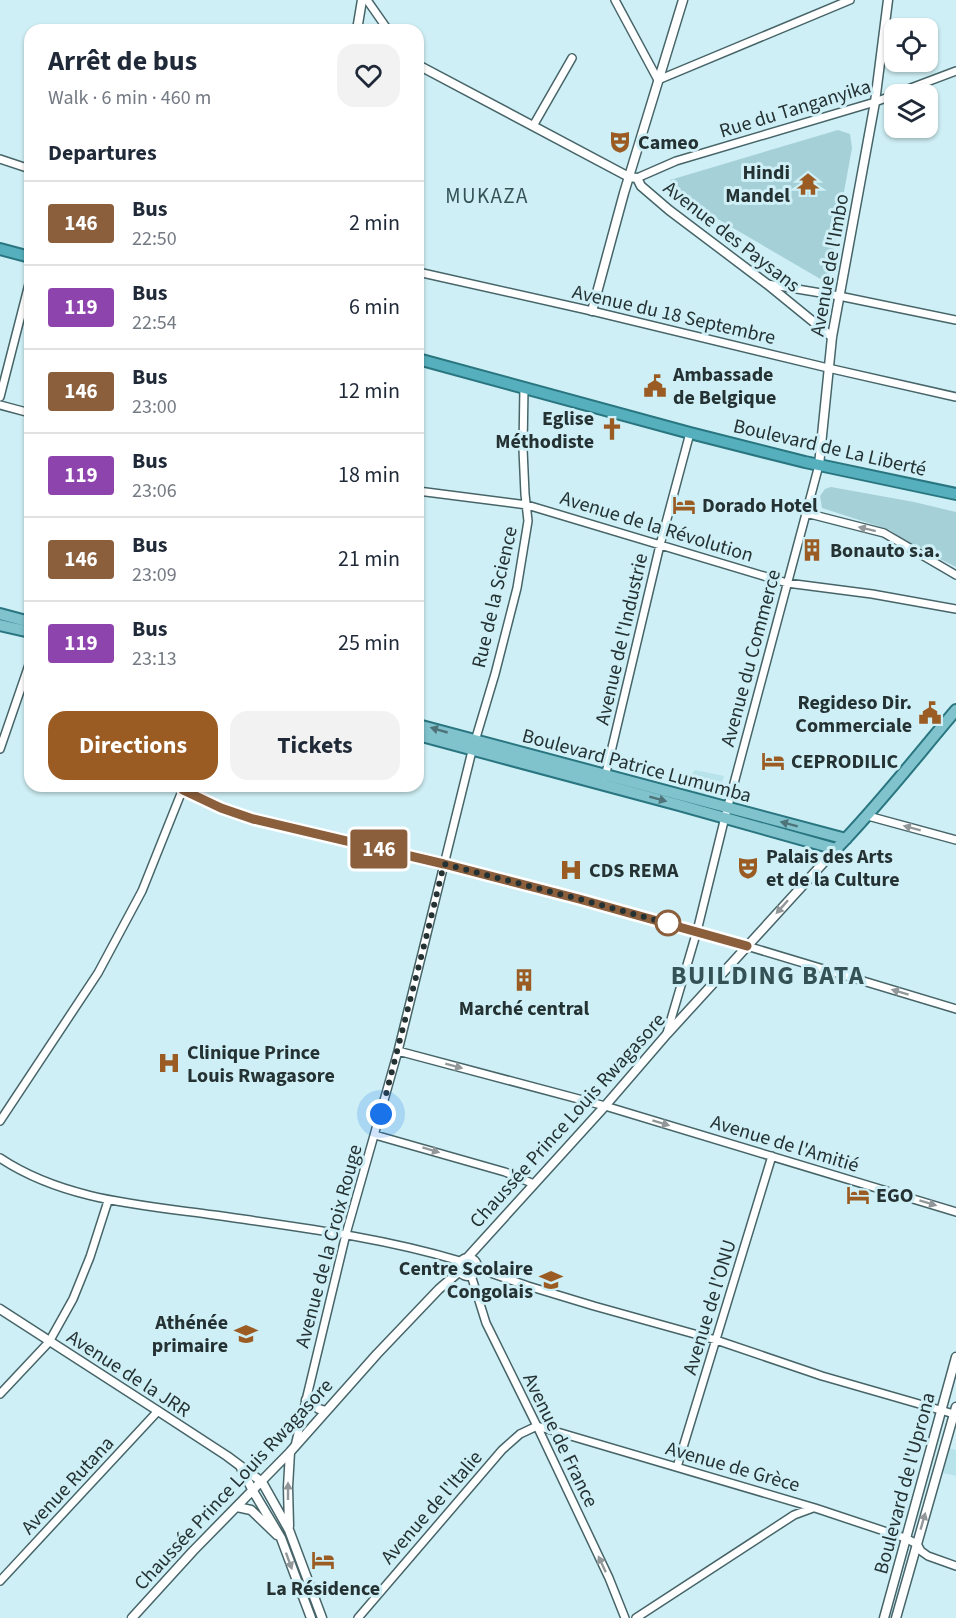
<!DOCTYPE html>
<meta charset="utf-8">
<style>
:root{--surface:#fff;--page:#f2f2f3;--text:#1f2937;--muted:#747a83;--line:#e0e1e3;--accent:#9b5c24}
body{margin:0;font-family:"Source Sans 3",sans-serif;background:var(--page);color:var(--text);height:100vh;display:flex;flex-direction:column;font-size:22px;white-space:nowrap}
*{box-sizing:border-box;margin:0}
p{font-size:20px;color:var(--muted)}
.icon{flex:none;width:33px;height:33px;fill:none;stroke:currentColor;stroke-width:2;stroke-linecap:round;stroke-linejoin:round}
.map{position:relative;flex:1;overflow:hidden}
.side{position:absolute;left:24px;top:24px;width:400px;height:768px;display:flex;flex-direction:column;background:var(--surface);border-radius:18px;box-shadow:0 2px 4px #0004}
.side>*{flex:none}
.badge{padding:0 12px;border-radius:4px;font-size:21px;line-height:39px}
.controls{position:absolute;left:884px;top:18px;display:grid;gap:12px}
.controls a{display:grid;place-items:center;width:54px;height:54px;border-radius:12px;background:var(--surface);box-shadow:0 2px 4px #0004;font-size:30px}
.you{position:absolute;width:30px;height:30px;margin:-15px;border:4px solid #fff;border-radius:50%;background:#1a73e8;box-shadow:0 0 0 9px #1a73e833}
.map>.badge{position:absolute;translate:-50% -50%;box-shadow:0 0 0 3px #fff}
h2{padding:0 24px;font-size:22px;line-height:54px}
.round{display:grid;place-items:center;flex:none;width:63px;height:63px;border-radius:18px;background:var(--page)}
.summary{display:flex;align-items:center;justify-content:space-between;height:102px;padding:0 24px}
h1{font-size:28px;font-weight:700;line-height:45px}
.action{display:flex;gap:12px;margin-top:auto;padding:12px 24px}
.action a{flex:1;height:69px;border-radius:18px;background:var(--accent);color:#fff;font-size:24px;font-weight:700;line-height:69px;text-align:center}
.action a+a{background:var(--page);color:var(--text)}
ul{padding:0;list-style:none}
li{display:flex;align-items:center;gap:18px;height:84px;padding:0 24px;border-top:2px solid var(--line)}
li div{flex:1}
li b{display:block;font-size:22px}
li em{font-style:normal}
li .badge{min-width:66px;font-weight:700;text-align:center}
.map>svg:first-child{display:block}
.built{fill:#b9e3ea}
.green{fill:#a6d0d7}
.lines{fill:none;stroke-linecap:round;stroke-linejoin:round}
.minor-casing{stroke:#476569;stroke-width:10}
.tertiary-casing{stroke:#476569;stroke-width:11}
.primary-casing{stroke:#297681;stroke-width:14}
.trunk-casing{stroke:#297681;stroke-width:14}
.minor{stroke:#fff;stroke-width:7}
.tertiary{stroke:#fff;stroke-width:8}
.primary{stroke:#80c3cd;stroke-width:10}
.trunk{stroke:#56afbc;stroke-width:10}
.oneway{fill:#92989a}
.oneway2{fill:#4e7379}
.line-casing{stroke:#fff;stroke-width:14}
.line{stroke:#8b5e3c;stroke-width:9}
.walk{stroke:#253234;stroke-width:6;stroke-dasharray:0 10.8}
.stop-dot{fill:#fff;stroke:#8b5e3c;stroke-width:3}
.labels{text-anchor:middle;stroke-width:6;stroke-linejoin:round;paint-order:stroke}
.street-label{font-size:20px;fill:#253234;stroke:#ceeff5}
.poi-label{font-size:20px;font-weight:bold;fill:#253234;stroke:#ceeff5;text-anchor:start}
.neighbourhood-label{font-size:21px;letter-spacing:1.5px;fill:#345156;stroke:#ceeff5}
.district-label{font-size:26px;font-weight:bold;letter-spacing:1.5px;fill:#345156;stroke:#ceeff5}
</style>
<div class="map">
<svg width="956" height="1618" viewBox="0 0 956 1618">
<rect width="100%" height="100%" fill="#ceeff5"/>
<path class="built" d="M695 770 724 776 719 793 709 804 682 801 689 778Z
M949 1448 956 1450V1476L943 1473Z"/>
<path class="green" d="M838 130 850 134 852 148 828 280H822L680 197 670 180Z
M831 487 914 502 956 512V567L904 541 890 530 822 508 820 496 825 489Z"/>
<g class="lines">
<g class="minor-casing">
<path id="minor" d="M367 0 388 30
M615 0 658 80 850 0
M895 94 956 71
M533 126 572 58
M0 159 30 169
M637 178 676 161 875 102 894 95
M418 272 592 311 828 368 956 397
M767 284 839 296 956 320
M0 397 30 280
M0 405 30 413
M418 491 527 505 787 583 872 594 956 609
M806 513 884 533 956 575
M0 749 30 662
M605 777 660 545 690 433
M183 790 221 808 253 819 444 864 579 899 697 931 956 1009
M868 816 956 840
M667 1033 697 931 725 817 819 465
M398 1051 605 1106 956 1212
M0 1121 98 973 142 891 184 786
M375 1135 505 1172 534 1184
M0 1158C63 1200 141 1205 214 1215 297 1227 380 1237 460 1261
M476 1268 528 1286 594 1306 716 1340 822 1376 954 1414
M471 1275 486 1323 537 1426 609 1578 625 1618
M0 1394 49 1342 73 1299 90 1257 108 1201
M537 1426 815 1508 905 1538 917 1544 921 1551 928 1556 956 1566
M295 1446 346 1234 398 1051 472 751 495 674 517 588 528 521 525 494 523 449 524 387
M677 1467 772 1156
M0 1581 158 1411
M358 1618 502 1450 520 1434 537 1426
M636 1618 794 1515 813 1508"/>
</g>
<g class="tertiary-casing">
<path id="tertiary" d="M357 30 362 0
M418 65 629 177 637 178 641 186 669 210 767 284 832 337
M592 311 624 193 683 0
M819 465 832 337 875 102 888 0
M468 1257 605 1106 667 1034 836 849
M459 1267a9 9 0 1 1 18 0a9 9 0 1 1-18 0Z
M0 1309 158 1411 227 1456 262 1482 289 1530 322 1618
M306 1400 319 1409 326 1411
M241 1468 253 1491 281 1538 311 1618
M237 1507 251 1510 277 1535
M289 1526 288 1487 290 1452
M132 1618 193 1551 290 1452 377 1354 439 1289 460 1271
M884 1618 956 1357
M896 1618 956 1407"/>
</g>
<g class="primary-casing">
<path id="primary" d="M0 614 30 622
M0 625 30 632
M418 725 846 839
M418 735 679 805 836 849C879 805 916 757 956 710"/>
</g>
<g class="trunk-casing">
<path id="trunk" d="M0 249 30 257
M418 359 690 433 805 462 956 494"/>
</g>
<use href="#minor" class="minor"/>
<use href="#tertiary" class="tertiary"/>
<use href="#primary" class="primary"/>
<use href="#trunk" class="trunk"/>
</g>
<defs><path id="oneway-solid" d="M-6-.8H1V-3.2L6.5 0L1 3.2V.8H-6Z" transform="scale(1.5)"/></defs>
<g class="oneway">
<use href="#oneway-solid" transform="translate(867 529) rotate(-166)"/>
<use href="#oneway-solid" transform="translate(912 828) rotate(-165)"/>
<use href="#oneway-solid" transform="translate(782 907) rotate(132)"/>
<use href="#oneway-solid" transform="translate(900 992) rotate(-163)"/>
<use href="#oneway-solid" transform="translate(454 1066) rotate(15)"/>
<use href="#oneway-solid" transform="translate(661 1123) rotate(17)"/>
<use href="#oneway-solid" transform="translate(431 1150) rotate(17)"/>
<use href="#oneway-solid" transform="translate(928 1203) rotate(17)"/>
<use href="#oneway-solid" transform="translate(288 1491) rotate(-90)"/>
<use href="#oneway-solid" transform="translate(923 1521) rotate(-74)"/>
<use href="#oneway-solid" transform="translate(289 1561) rotate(70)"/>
<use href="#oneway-solid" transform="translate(602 1564) rotate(-115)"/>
</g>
<g class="oneway2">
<use href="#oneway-solid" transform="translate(439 730) rotate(-164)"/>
<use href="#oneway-solid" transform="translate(658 799) rotate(15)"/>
<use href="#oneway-solid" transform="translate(789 824) rotate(-165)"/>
</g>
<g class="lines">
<g class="line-casing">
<path id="line" d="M183 790 221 808 253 819 444 864 579 899 747 946"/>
</g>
<use href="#line" class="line"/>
<path class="walk" d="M381 1114 427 934 444 864 579 899 677 926 668 923"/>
</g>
<defs>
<g id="theatre-bare" transform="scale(1.8)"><path d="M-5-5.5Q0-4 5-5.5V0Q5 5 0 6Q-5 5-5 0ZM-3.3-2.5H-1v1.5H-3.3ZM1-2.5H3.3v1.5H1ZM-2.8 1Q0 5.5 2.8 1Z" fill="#9b5c24" stroke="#ceeff5" stroke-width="2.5" paint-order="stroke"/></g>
<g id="temple-bare" transform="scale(1.8)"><path d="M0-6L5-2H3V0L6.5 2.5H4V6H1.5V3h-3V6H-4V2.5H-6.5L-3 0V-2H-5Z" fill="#9b5c24" stroke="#ceeff5" stroke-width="2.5" paint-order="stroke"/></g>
<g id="civic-bare" transform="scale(1.8)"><path d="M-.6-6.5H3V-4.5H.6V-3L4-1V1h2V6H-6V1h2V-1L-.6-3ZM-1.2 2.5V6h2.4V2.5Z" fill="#9b5c24" stroke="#ceeff5" stroke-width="2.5" paint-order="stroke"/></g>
<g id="church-bare" transform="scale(1.8)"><path d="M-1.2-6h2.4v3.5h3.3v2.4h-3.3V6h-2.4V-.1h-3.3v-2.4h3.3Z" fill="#9b5c24" stroke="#ceeff5" stroke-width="2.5" paint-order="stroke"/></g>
<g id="hotel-bare" transform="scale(1.8)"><path d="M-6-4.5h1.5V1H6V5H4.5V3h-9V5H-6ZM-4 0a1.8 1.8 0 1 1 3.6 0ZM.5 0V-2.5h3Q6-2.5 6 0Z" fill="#9b5c24" stroke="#ceeff5" stroke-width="2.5" paint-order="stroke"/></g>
<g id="building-bare" transform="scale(1.8)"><path d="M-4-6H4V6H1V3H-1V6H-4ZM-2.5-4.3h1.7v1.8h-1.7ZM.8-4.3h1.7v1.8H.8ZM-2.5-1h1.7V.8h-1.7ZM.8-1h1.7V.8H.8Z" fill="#9b5c24" stroke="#ceeff5" stroke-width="2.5" paint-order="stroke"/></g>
<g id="hospital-bare" transform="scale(1.8)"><path d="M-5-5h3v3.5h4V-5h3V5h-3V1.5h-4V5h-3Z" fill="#9b5c24" stroke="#ceeff5" stroke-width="2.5" paint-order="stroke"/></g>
<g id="school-bare" transform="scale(1.8)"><path d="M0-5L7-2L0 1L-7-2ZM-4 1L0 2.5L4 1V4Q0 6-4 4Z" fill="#9b5c24" stroke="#ceeff5" stroke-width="2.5" paint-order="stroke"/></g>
</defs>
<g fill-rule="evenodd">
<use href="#theatre-bare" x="620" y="142"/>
<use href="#temple-bare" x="808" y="184"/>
<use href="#civic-bare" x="655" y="386"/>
<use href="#church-bare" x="612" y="429"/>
<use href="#hotel-bare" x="684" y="505"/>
<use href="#building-bare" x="812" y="550"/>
<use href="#civic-bare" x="930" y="713"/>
<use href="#hotel-bare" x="773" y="761"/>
<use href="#theatre-bare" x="748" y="868"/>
<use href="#hospital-bare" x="571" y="870"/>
<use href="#building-bare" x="524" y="980"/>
<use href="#hospital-bare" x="169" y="1063"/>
<use href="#hotel-bare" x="858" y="1195"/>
<use href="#school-bare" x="551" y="1280"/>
<use href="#school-bare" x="246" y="1334"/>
<use href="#hotel-bare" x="323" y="1560"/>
</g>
<circle class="stop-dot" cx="668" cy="923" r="12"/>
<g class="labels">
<g class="street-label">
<text transform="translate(795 108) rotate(-17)" y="7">Rue du Tanganyika</text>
<text transform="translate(732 236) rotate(38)" y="7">Avenue des Paysans</text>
<text transform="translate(829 265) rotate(-80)" y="7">Avenue de l'Imbo</text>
<text transform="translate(674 314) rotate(13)" y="7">Avenue du 18 Septembre</text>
<text transform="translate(830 447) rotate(13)" y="7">Boulevard de La Liberté</text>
<text transform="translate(657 526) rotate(17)" y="7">Avenue de la Révolution</text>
<text transform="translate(494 597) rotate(-77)" y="7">Rue de la Science</text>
<text transform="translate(621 639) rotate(-77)" y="7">Avenue de l'Industrie</text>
<text transform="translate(750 658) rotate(-75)" y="7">Avenue du Commerce</text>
<text transform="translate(637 765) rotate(15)" y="7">Boulevard Patrice Lumumba</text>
<text transform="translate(567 1120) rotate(-48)" y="7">Chaussée Prince Louis Rwagasore</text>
<text transform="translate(785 1143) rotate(17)" y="7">Avenue de l'Amitié</text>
<text transform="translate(328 1246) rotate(-75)" y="7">Avenue de la Croix Rouge</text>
<text transform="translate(709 1307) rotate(-73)" y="7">Avenue de l'ONU</text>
<text transform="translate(129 1373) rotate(33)" y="7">Avenue de la JRR</text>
<text transform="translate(561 1440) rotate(64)" y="7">Avenue de France</text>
<text transform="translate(733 1466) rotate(16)" y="7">Avenue de Grèce</text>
<text transform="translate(904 1483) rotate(-75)" y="7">Boulevard de l'Uprona</text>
<text transform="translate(233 1484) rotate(-47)" y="7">Chaussée Prince Louis Rwagasore</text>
<text transform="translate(67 1485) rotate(-47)" y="7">Avenue Rutana</text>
<text transform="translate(431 1507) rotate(-49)" y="7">Avenue de l'Italie</text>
</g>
<g class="poi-label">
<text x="638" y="149">Cameo</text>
<text x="790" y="179" text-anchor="end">Hindi<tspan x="790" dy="23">Mandel</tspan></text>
<text x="673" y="381">Ambassade<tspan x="673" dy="23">de Belgique</tspan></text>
<text x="594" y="425" text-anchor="end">Eglise<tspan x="594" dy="23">Méthodiste</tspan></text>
<text x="702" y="512">Dorado Hotel</text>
<text x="830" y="557">Bonauto s.a.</text>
<text x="912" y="709" text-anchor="end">Regideso Dir.<tspan x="912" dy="23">Commerciale</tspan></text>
<text x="791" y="768">CEPRODILIC</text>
<text x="766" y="863">Palais des Arts<tspan x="766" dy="23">et de la Culture</tspan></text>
<text x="589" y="877">CDS REMA</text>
<text x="524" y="1015" text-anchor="middle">Marché central</text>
<text x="187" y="1059">Clinique Prince<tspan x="187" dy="23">Louis Rwagasore</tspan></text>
<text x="876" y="1202">EGO</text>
<text x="533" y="1275" text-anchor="end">Centre Scolaire<tspan x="533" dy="23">Congolais</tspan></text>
<text x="228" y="1329" text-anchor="end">Athénée<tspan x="228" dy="23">primaire</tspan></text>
<text x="323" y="1595" text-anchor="middle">La Résidence</text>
</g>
<g class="neighbourhood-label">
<text x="487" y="203">MUKAZA</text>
</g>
<g class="district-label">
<text x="768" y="984">BUILDING BATA</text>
</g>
</g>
</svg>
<div class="controls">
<a><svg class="icon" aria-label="locate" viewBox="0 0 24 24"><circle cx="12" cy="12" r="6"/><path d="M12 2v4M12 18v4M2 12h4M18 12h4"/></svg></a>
<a><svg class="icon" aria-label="layers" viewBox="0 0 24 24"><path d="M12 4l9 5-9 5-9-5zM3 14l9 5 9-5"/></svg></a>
</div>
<div class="you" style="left:381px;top:1114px"></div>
<b class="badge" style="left:379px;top:849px;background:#8b5e3c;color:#fff">146</b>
<section class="side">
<div class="summary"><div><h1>Arrêt de bus</h1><p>Walk · 6 min · 460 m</p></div><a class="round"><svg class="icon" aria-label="heart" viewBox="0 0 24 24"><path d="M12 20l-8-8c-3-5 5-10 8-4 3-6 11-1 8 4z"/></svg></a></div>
<h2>Departures</h2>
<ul>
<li><span class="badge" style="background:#8b5e3c;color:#fff">146</span><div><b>Bus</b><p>22:50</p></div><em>2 min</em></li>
<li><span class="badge" style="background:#8e44ad;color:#fff">119</span><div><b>Bus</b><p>22:54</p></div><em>6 min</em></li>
<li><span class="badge" style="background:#8b5e3c;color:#fff">146</span><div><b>Bus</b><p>23:00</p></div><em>12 min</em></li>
<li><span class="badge" style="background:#8e44ad;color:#fff">119</span><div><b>Bus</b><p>23:06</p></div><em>18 min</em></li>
<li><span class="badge" style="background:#8b5e3c;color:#fff">146</span><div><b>Bus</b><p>23:09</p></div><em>21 min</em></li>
<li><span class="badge" style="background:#8e44ad;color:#fff">119</span><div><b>Bus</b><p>23:13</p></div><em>25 min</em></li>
</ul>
<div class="action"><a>Directions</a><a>Tickets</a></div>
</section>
</div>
